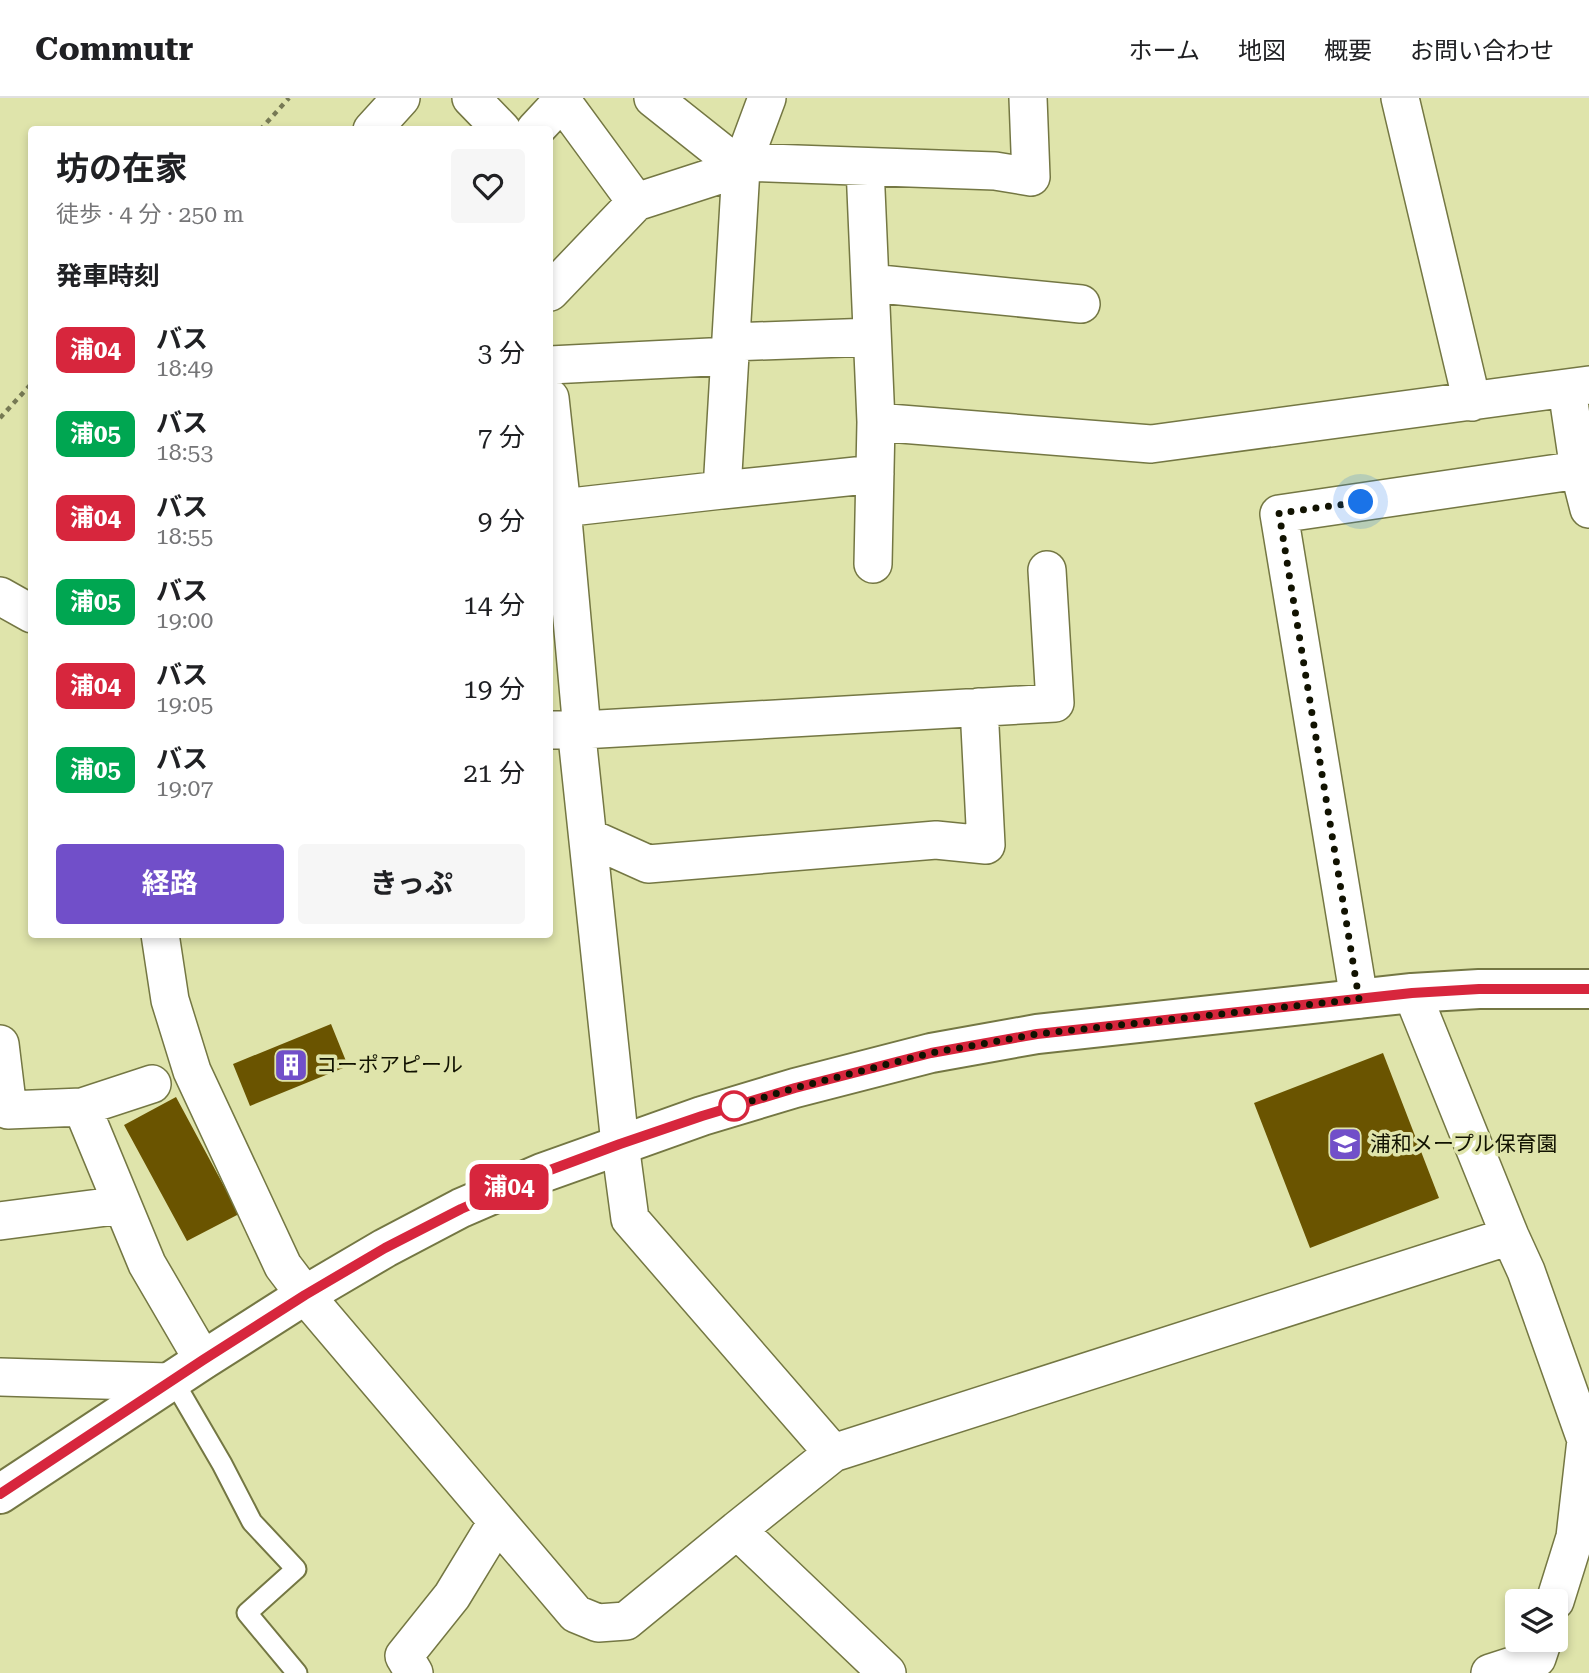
<!DOCTYPE html>
<html lang="ja">
<meta charset="utf-8">
<style>
:root{--surface:#fff;--page:#f6f6f6;--text:#202124;--muted:#757577;--line:#e0e0e0;--accent:#714fc9}
body{margin:0;font-family:"Roboto Serif","Noto Sans JP",serif;background:var(--page);color:var(--text);height:100vh;display:flex;flex-direction:column;font-size:26px;white-space:nowrap}
*{box-sizing:border-box;margin:0}
p{font-size:23px;color:var(--muted)}
.icon{flex:none;width:38px;height:38px;fill:none;stroke:currentColor;stroke-width:2;stroke-linecap:round;stroke-linejoin:round}
.map{position:relative;flex:1;overflow:hidden}
.details{position:absolute;left:28px;top:28px;width:525px;height:812px;display:flex;flex-direction:column;background:var(--surface);border-radius:7px;box-shadow:0 4px 10px #0003}
.details>*{flex:none}
.badge{padding:0 14px;border-radius:10px;font-size:24px;line-height:46px}
.controls{position:absolute;left:1505px;top:1491px;display:grid;gap:14px}
.controls a{display:grid;place-items:center;width:63px;height:63px;border-radius:7px;background:var(--surface);box-shadow:0 4px 10px #0003;font-size:35px}
.you{position:absolute;width:35px;height:35px;margin:-18px;border:5px solid #fff;border-radius:50%;background:#1a73e8;box-shadow:0 0 0 10px #1a73e833}
.map>.badge{position:absolute;translate:-50% -50%;box-shadow:0 0 0 4px #fff}
h2{padding:0 28px;font-size:26px;line-height:63px}
.round{display:grid;place-items:center;flex:none;width:74px;height:74px;border-radius:7px;background:var(--page)}
.headline{display:flex;align-items:center;justify-content:space-between;height:119px;padding:0 28px}
h1{font-size:33px;font-weight:700;line-height:52px}
.cta{display:flex;gap:14px;margin-top:auto;padding:14px 28px}
.cta a{flex:1;height:80px;border-radius:7px;background:var(--accent);color:#fff;font-size:28px;font-weight:700;line-height:80px;text-align:center}
.cta a+a{background:var(--page);color:var(--text)}
ul{padding:0;list-style:none}
li{display:flex;align-items:center;gap:21px;height:84px;padding:0 28px}
li div{flex:1}
li b{display:block;font-size:26px}
li em{font-style:normal}
li .badge{min-width:77px;font-weight:700;text-align:center}
header{display:flex;align-items:center;gap:42px;box-sizing:border-box;height:98px;padding:0 35px;background:var(--surface);border-bottom:2px solid var(--line)}
header strong{font-size:33px}
nav{display:flex;gap:38px;margin-inline-start:auto;font-size:24px}
.map>svg:first-child{display:block}
.building{fill:#6a5400}
.lines{fill:none;stroke-linecap:round;stroke-linejoin:round}
.lane-casing{stroke:#747743;stroke-width:23}
.street-casing{stroke:#747743;stroke-width:40}
.secondary-casing{stroke:#747743;stroke-width:42}
.path{stroke:#767954;stroke-width:4.5;stroke-dasharray:5 5;stroke-linecap:butt}
.lane{stroke:#fff;stroke-width:19}
.street{stroke:#fff;stroke-width:37}
.secondary{stroke:#fff;stroke-width:38}
.line-casing{stroke:#fff;stroke-width:16}
.line{stroke:#d7263d;stroke-width:10}
.walk{stroke:#111201;stroke-width:7;stroke-dasharray:0 12.6}
.stop-dot{fill:#fff;stroke:#d7263d;stroke-width:3.5}
.labels{text-anchor:middle;stroke-width:7;stroke-linejoin:round;paint-order:stroke}
.poi-label{font-size:21px;fill:#111201;stroke:#dfe4ab;text-anchor:start}
</style>
<header>
<strong>Commutr</strong>
<nav><a>ホーム</a><a>地図</a><a>概要</a><a>お問い合わせ</a></nav>
</header>
<div class="map">
<svg width="1589" height="1575" viewBox="0 0 1589 1575">
<rect width="100%" height="100%" fill="#dfe4ab"/>
<path class="building" d="M331 926 348 968 250 1008 233 966Z
M1383 955 1439 1100 1310 1150 1254 1005Z
M176 999 239 1116 187 1143 124 1027Z"/>
<g class="lines">
<g class="lane-casing">
<path id="lane" d="M173 1282 222 1366 252 1424 296 1471 247 1515 297 1575"/>
</g>
<g class="street-casing">
<path id="street" d="M471 0 502 32
M1400 0 1472 304
M372 32 401 0
M535 32 562 3 636 104
M743 64 995 73 1031 79 1028 0
M865 69 876 324 873 466
M870 185 1081 206
M550 194 636 104 741 70 767 0
M731 244 872 239
M550 267 730 258
M1567 291 1579 372 1589 411
M550 300 562 410 582 632 578 648 620 1046 630 1121 833 1355 737 1432 887 1575
M876 324 1151 346 1589 287
M722 392 875 376
M562 410 722 392 741 70 653 0
M0 498 32 516
M550 632H582L1055 605 1047 472
M588 739 648 766 936 742 986 747 979 609
M160 836 170 902 192 973 283 1168 305 1197 576 1516 598 1525 626 1523 737 1432
M1412 895 1510 1138 1526 1173 1586 1342 1575 1439 1555 1503
M1359 901 1279 416 1579 372
M0 946 8 1012 82 1009 152 986
M82 1009 147 1166 203 1262
M0 1123 122 1107
M0 1279 169 1284
M833 1355 1510 1138
M414 1575 404 1558 452 1498 497 1424
M1490 1575 1537 1560 1543 1542"/>
</g>
<g class="secondary-casing">
<path id="secondary" d="M0 1396 203 1262 305 1197 385 1150 461 1110 542 1075 702 1018 795 990 931 955 1037 936 1412 895 1479 891H1589"/>
</g>
<path class="path" d="M260 32 289 0
M0 320 32 285"/>
<use href="#lane" class="lane"/>
<use href="#street" class="street"/>
<use href="#secondary" class="secondary"/>
</g>
<g class="lines">
<g class="line-casing">
<path id="line" d="M0 1396 203 1262 305 1197 385 1150 461 1111 542 1075 620 1046 702 1018 795 990 931 955 1037 936 1412 895 1479 891H1589"/>
</g>
<use href="#line" class="line"/>
<path class="walk" d="M734 1008 725 1011 795 990 931 955 1037 936 1359 901 1279 415 1361 404"/>
</g>
<defs>
<g id="building-square" transform="scale(1.75)"><rect x="-9" y="-9" width="18" height="18" rx="4" fill="#714fc9" stroke="#dfe4ab"/><path d="M-4-6H4V6H1V3H-1V6H-4ZM-2.5-4.3h1.7v1.8h-1.7ZM.8-4.3h1.7v1.8H.8ZM-2.5-1h1.7V.8h-1.7ZM.8-1h1.7V.8H.8Z" fill="#fff"/></g>
<g id="school-square" transform="scale(1.75)"><rect x="-9" y="-9" width="18" height="18" rx="4" fill="#714fc9" stroke="#dfe4ab"/><path d="M0-5L7-2L0 1L-7-2ZM-4 1L0 2.5L4 1V4Q0 6-4 4Z" fill="#fff"/></g>
</defs>
<g fill-rule="evenodd">
<use href="#building-square" x="291" y="967"/>
<use href="#school-square" x="1345" y="1046"/>
</g>
<circle class="stop-dot" cx="734" cy="1008" r="14"/>
<g class="labels">
<g class="poi-label">
<text x="316" y="974">コーポアピール</text>
<text x="1370" y="1053">浦和メープル保育園</text>
</g>
</g>
</svg>
<div class="controls">
<a><svg class="icon" aria-label="layers" viewBox="0 0 24 24"><path d="M12 4l9 5-9 5-9-5zM3 14l9 5 9-5"/></svg></a>
</div>
<div class="you" style="left:1361px;top:404px"></div>
<b class="badge" style="left:509px;top:1089px;background:#d7263d;color:#fff">浦04</b>
<section class="details">
<div class="headline"><div><h1>坊の在家</h1><p>徒歩 · 4 分 · 250 m</p></div><a class="round"><svg class="icon" aria-label="heart" viewBox="0 0 24 24"><path d="M12 20l-8-8c-3-5 5-10 8-4 3-6 11-1 8 4z"/></svg></a></div>
<h2>発車時刻</h2>
<ul>
<li><span class="badge" style="background:#d7263d;color:#fff">浦04</span><div><b>バス</b><p>18:49</p></div><em>3 分</em></li>
<li><span class="badge" style="background:#00a651;color:#fff">浦05</span><div><b>バス</b><p>18:53</p></div><em>7 分</em></li>
<li><span class="badge" style="background:#d7263d;color:#fff">浦04</span><div><b>バス</b><p>18:55</p></div><em>9 分</em></li>
<li><span class="badge" style="background:#00a651;color:#fff">浦05</span><div><b>バス</b><p>19:00</p></div><em>14 分</em></li>
<li><span class="badge" style="background:#d7263d;color:#fff">浦04</span><div><b>バス</b><p>19:05</p></div><em>19 分</em></li>
<li><span class="badge" style="background:#00a651;color:#fff">浦05</span><div><b>バス</b><p>19:07</p></div><em>21 分</em></li>
</ul>
<div class="cta"><a>経路</a><a>きっぷ</a></div>
</section>
</div>
